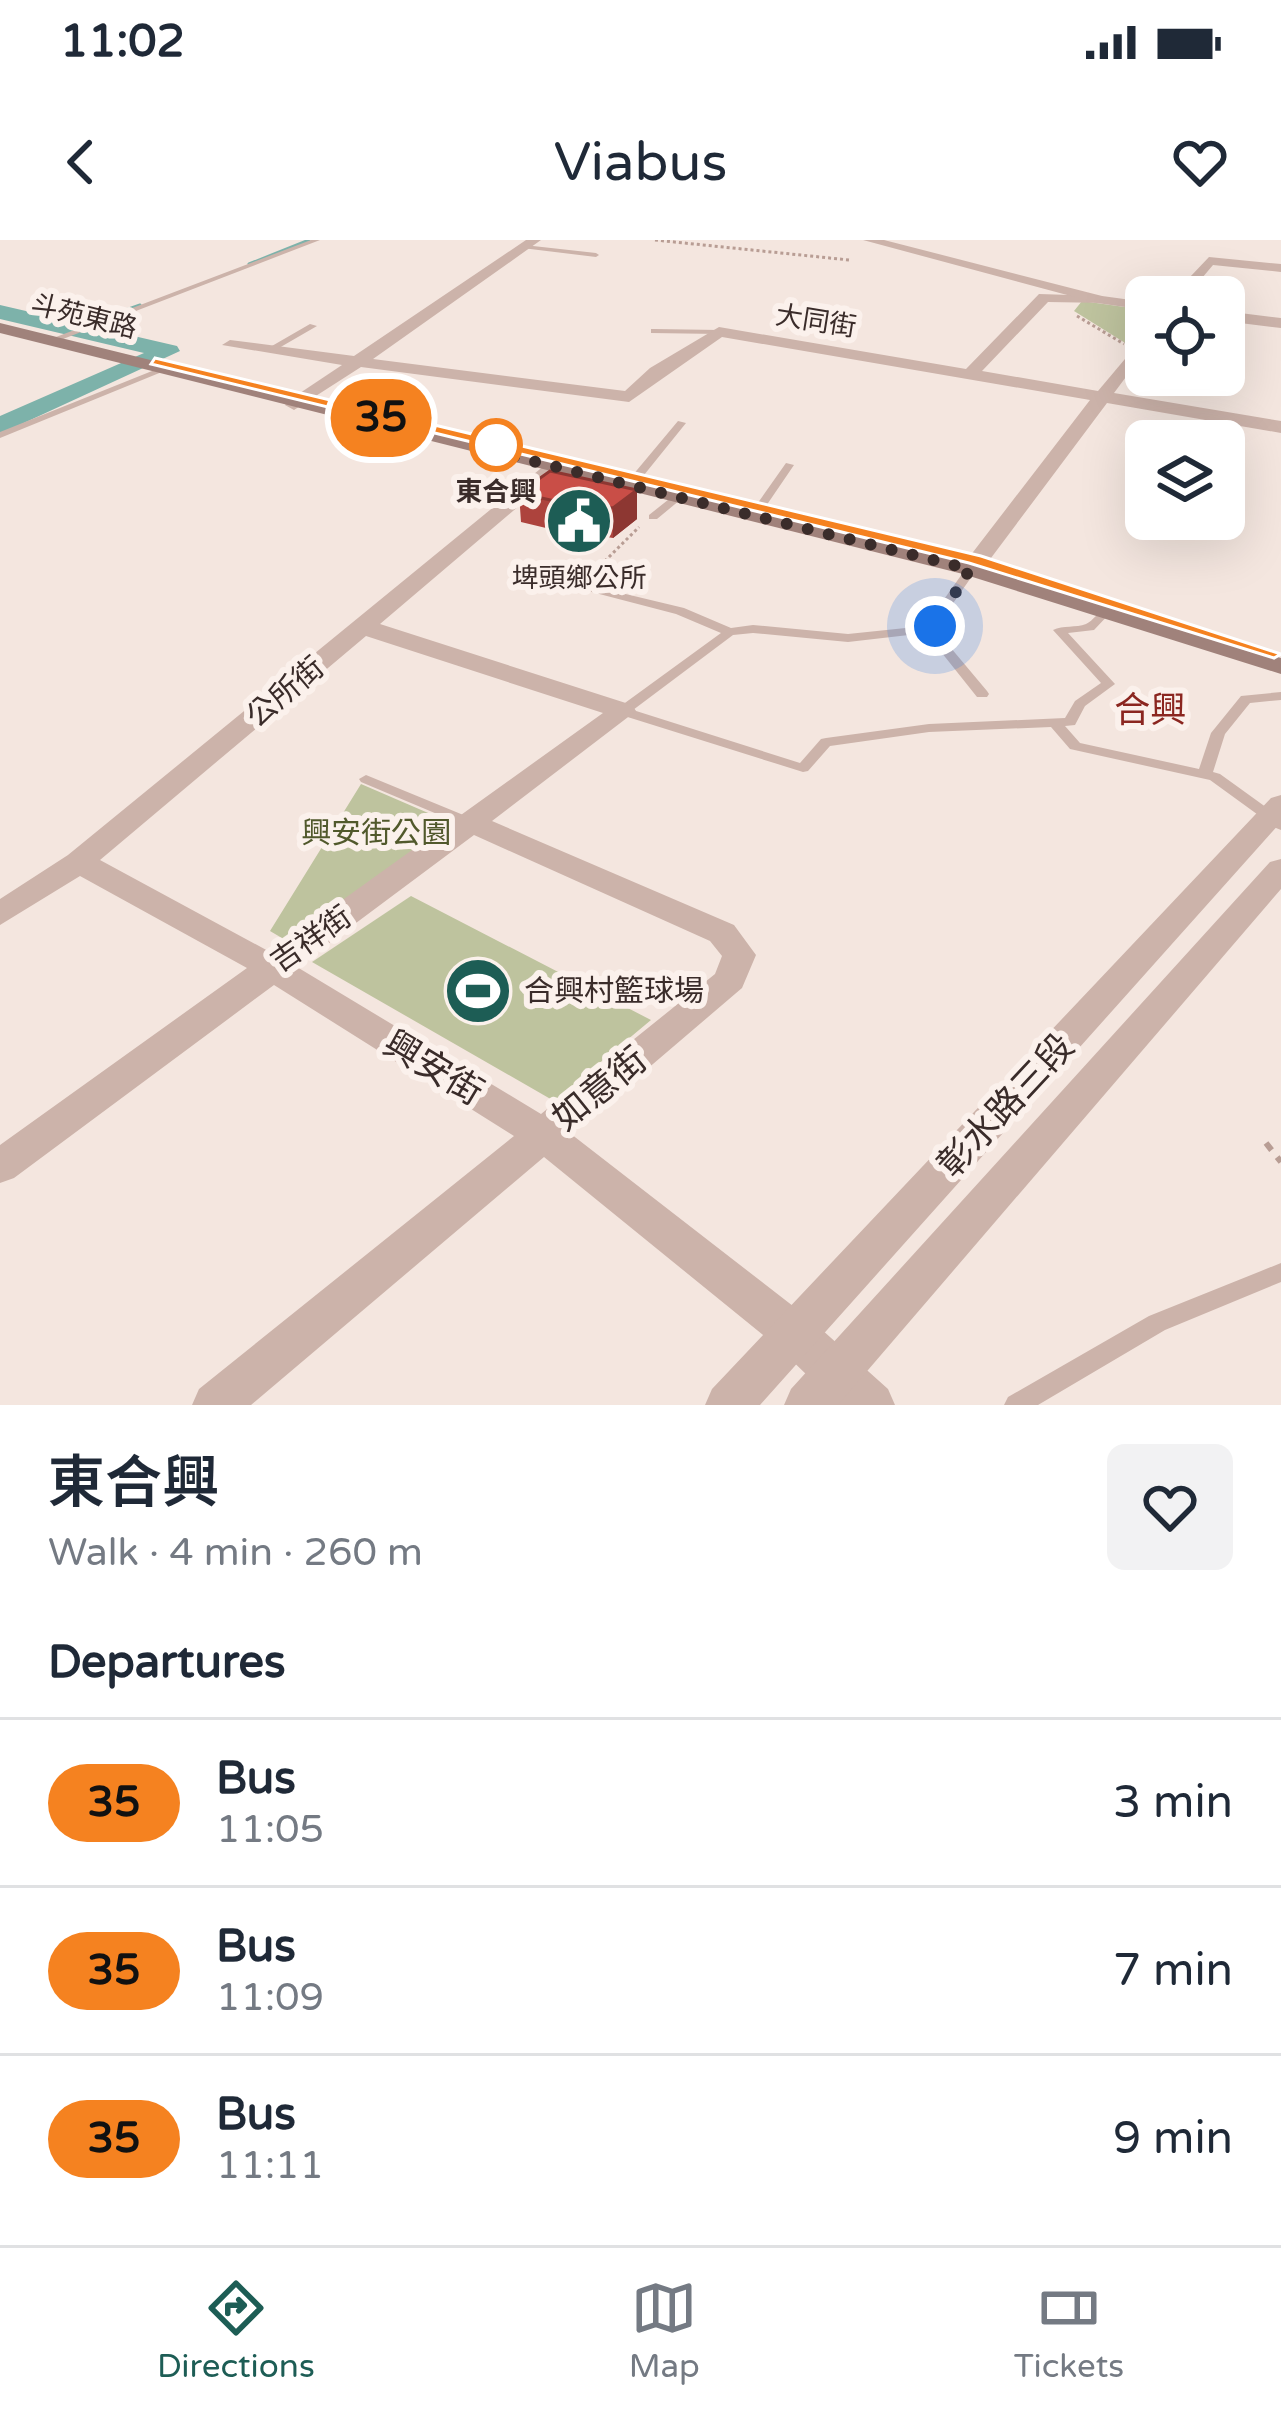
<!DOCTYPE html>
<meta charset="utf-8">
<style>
:root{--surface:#fff;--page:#f2f2f3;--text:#1f2937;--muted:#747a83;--line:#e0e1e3;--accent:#1d5d55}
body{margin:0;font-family:"Varela Round","Noto Sans TC",sans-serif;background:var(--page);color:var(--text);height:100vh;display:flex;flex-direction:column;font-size:45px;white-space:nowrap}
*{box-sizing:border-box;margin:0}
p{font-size:39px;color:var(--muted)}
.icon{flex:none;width:66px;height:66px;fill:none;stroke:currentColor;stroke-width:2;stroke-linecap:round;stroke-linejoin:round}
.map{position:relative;height:1165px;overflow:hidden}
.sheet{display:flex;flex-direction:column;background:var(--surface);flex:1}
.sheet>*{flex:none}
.badge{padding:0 24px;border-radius:39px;font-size:42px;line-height:78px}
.tools{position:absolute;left:1125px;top:36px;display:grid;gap:24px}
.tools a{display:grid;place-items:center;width:120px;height:120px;border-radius:18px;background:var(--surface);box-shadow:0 12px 48px #0002;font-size:60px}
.you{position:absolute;width:60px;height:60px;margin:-30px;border:9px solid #fff;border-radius:50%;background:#1a73e8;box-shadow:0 0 0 18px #1a73e833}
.map>.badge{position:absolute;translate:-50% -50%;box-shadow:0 0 0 6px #fff}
h2{padding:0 48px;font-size:45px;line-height:108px}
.round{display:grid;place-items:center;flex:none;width:126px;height:126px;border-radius:18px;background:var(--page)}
.head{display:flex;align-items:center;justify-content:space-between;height:204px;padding:0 48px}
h1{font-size:57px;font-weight:600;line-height:90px}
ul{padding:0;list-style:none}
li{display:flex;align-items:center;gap:36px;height:168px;padding:0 48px;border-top:3px solid var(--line)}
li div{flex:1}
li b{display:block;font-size:45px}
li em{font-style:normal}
li .badge{min-width:132px;font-weight:700;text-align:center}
.status{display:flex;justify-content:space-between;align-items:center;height:84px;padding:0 60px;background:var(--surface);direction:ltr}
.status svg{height:33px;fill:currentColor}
header{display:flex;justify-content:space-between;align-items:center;height:156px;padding:0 48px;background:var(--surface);font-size:54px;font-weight:600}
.menu{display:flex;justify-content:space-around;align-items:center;height:168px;border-top:3px solid var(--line);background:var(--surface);font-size:33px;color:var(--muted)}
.menu a{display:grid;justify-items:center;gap:6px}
.menu .selected{color:var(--accent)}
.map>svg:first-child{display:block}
.green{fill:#bec39e}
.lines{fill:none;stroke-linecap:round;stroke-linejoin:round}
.stream{stroke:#7db2aa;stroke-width:3}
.river{fill:#7db2aa;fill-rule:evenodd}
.path-far1{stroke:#b89d94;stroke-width:3;stroke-dasharray:3 3;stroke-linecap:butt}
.path{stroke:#b89d94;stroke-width:6;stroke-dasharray:9 9;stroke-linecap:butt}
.service{fill:#ccb3aa;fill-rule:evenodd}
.minor{fill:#ccb3aa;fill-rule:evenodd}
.tertiary{fill:#ccb3aa;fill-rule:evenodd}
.secondary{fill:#a0827b;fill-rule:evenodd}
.wall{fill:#ad433d}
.shaded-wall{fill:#8d3732}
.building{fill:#c94e47;stroke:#8d3732;stroke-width:3}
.line{fill:#f58220;stroke:#fff;stroke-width:3}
.walk{stroke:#3a2c2a;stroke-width:12;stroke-dasharray:0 21.6}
.stop-dot{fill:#fff;stroke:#f58220;stroke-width:6}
.labels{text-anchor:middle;stroke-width:12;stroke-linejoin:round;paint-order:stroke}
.far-street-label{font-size:27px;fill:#3a2c2a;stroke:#fbf1ec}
.far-stop-label{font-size:27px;font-weight:bold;fill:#3a2c2a;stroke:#fbf1ec}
.far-poi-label{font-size:27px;fill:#3a2c2a;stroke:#fbf1ec}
.street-label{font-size:30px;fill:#3a2c2a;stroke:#fbf1ec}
.park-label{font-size:30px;fill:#51592c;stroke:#fbf1ec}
.poi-label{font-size:30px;fill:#3a2c2a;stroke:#fbf1ec;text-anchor:start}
.quarter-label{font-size:36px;fill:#8b2620;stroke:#fbf1ec}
.near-street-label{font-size:36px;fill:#3a2c2a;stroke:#fbf1ec}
</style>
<div class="status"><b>11:02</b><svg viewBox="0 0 49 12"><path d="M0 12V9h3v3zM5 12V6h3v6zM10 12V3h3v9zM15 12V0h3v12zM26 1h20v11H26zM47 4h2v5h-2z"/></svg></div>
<header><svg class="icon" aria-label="back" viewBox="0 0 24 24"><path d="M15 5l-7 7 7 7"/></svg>Viabus<svg class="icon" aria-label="heart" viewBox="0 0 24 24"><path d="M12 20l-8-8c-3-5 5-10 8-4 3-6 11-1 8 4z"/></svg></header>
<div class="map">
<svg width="1281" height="1165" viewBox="0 0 1281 1165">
<rect width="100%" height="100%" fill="#f4e6df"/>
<path class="green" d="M1082 61 1146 70V84L1130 106 1074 71Z
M361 544 456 585 292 704 270 691Z
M411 656 651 780 554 861 312 722Z"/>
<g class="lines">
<path class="stream" d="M249 24 309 0
M72 89 140 65"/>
<path class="river" d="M0 65 177 106 180 111 0 194V176L144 113 0 79Z"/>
<path class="path-far1" d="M655 0 849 20
M1077 76 1124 104
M1170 135 1195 152
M592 334 639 287"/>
<path class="path" d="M1266 903 1281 922"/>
<path class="service" d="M311 0H320L63 99 56 97Z
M524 5 596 13 599 15 596 17 522 8Z
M310 84 317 86 272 112 265 110Z
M654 89 719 90 723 92 719 94 651 93V89Z
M167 125 174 127 0 198V192Z
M678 181 686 183 640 240H632V236Z
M786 223 794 225 764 269H756L755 267Z
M683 248 692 250 657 279H649V275Z
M971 326 977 329 935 389 987 451 989 454 987 457H977L926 393 848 402 753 393 733 395 633 470 800 523 821 499 826 498 929 484 1065 478 1075 461 1101 443 1053 390C1063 385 1076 388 1086 384 1093 381 1099 371 1106 367L1112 371 1094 390 1068 393 1115 444 1085 466 1075 485 1065 486 1080 503 1199 529 1211 493 1241 456 1281 452V460L1250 463 1225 494 1213 532 1220 534 1281 578V590L1276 588 1210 540 1070 509 1051 487 929 492 830 506 808 531 803 532 618 474 616 471 618 468 721 393 676 374 584 350 582 348 588 345 684 368 731 388 753 385 848 394 925 386 967 327Z
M366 535 478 581 481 584 473 589 468 587 361 542 359 539Z
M1281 1023V1042L1165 1090 1038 1165H1004L1008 1157 1149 1076Z"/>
<path class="minor" d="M526 0H541L373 119 625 151 650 128 719 87 966 129 1039 54 1102 56 1107 63 1048 62 982 131 1098 151 1146 94V110L1114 153 1281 181V193L1107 163 979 334 971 336 960 329 1090 160 722 97 629 162 361 127 294 170 285 165 288 161 342 125 222 105 230 100 354 116Z
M1209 17 1281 24V32L1213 25 1186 57H1171Z
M556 216 573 220 380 384 632 465 636 471 492 581 734 685 756 715 742 748 571 894 811 1080 888 1149 895 1165H838L779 1108 544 917 251 1165H192L199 1149 514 896 274 745 14 938 0 943V905L247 728 80 636 0 685V659L68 615ZM366 396 603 473 270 712 100 620ZM474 595 710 701 722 716 715 734 541 874 297 727Z"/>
<path class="tertiary" d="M863 0H884L1102 56 1146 62V70L1097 63Z
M1224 71 1281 78V88L1224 81Z
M1281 555V582L760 1165H705L712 1149 1271 558Z
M1281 619V649L838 1165H784L791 1149 1270 622Z"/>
<path class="secondary" d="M0 83 979 324 1281 418V434L963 334 0 93Z"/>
</g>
<path class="wall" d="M637 250V279L613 298 601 296 596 300 521 282 519 253Z"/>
<path class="shaded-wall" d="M637 250V279L613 298V268Z
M600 266 601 296 596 300 595 270Z"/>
<path class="building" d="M550 231 637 250 613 268 600 266 595 270 519 253Z"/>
<path class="line" d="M155 118 981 316 1281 414 1274 418 969 323 151 124Z"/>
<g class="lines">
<path class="walk" d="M496 205 512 216 970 329 935 386"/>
</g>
<defs>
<g id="civic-disc" transform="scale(3.45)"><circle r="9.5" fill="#1d5d55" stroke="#fbf1ec"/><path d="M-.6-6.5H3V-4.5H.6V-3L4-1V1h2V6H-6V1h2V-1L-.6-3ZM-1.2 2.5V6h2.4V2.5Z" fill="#fff"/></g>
<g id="stadium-disc" transform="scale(3.45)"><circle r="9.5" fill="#1d5d55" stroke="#fbf1ec"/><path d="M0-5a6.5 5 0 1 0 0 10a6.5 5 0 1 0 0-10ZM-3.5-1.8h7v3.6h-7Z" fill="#fff"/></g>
</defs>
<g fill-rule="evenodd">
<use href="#civic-disc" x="579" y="281"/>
<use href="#stadium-disc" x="478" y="751"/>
</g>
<circle class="stop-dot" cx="496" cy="205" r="24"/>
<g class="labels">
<g class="far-street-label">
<text transform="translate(84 76) rotate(14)" y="9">斗苑東路</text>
<text transform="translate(816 81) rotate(9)" y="9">大同街</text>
</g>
<g class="far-stop-label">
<text x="496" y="261">東合興</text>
</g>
<g class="far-poi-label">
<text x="579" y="347">埤頭鄉公所</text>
</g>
<g class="street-label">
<text transform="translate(285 452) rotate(-40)" y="10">公所街</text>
<text transform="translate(311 699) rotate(-35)" y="10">吉祥街</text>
</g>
<g class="park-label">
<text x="376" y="603">興安街公園</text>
</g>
<g class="poi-label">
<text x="524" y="761">合興村籃球場</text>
</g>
<g class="quarter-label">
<text x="1150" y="482">合興</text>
</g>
<g class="near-street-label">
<text transform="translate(434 827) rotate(31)" y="13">興安街</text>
<text transform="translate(599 848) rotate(-39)" y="13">如意街</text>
<text transform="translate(1005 865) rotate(-47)" y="13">彰水路三段</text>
</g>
</g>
</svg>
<div class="tools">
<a><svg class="icon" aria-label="locate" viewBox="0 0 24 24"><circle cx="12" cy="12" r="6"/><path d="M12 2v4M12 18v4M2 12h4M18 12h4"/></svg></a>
<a><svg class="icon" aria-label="layers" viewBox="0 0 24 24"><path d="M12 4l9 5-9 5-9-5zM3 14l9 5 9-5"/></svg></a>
</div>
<div class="you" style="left:935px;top:386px"></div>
<b class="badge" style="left:381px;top:178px;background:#f58220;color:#111">35</b>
</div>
<section class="sheet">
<div class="head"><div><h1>東合興</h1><p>Walk · 4 min · 260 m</p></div><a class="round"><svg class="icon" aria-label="heart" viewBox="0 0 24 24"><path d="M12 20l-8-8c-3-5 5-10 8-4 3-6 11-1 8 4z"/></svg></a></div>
<h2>Departures</h2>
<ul>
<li><span class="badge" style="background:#f58220;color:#111">35</span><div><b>Bus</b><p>11:05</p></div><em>3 min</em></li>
<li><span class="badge" style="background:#f58220;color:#111">35</span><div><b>Bus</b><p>11:09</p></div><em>7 min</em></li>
<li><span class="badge" style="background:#f58220;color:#111">35</span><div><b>Bus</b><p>11:11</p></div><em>9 min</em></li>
</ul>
</section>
<nav class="menu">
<a class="selected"><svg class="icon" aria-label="directions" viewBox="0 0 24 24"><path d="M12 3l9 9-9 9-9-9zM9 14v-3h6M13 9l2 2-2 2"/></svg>Directions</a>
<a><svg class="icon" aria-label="map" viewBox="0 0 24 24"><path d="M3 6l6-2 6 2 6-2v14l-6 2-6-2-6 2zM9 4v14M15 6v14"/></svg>Map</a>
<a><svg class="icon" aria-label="tickets" viewBox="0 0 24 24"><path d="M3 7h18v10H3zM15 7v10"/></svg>Tickets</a>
</nav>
